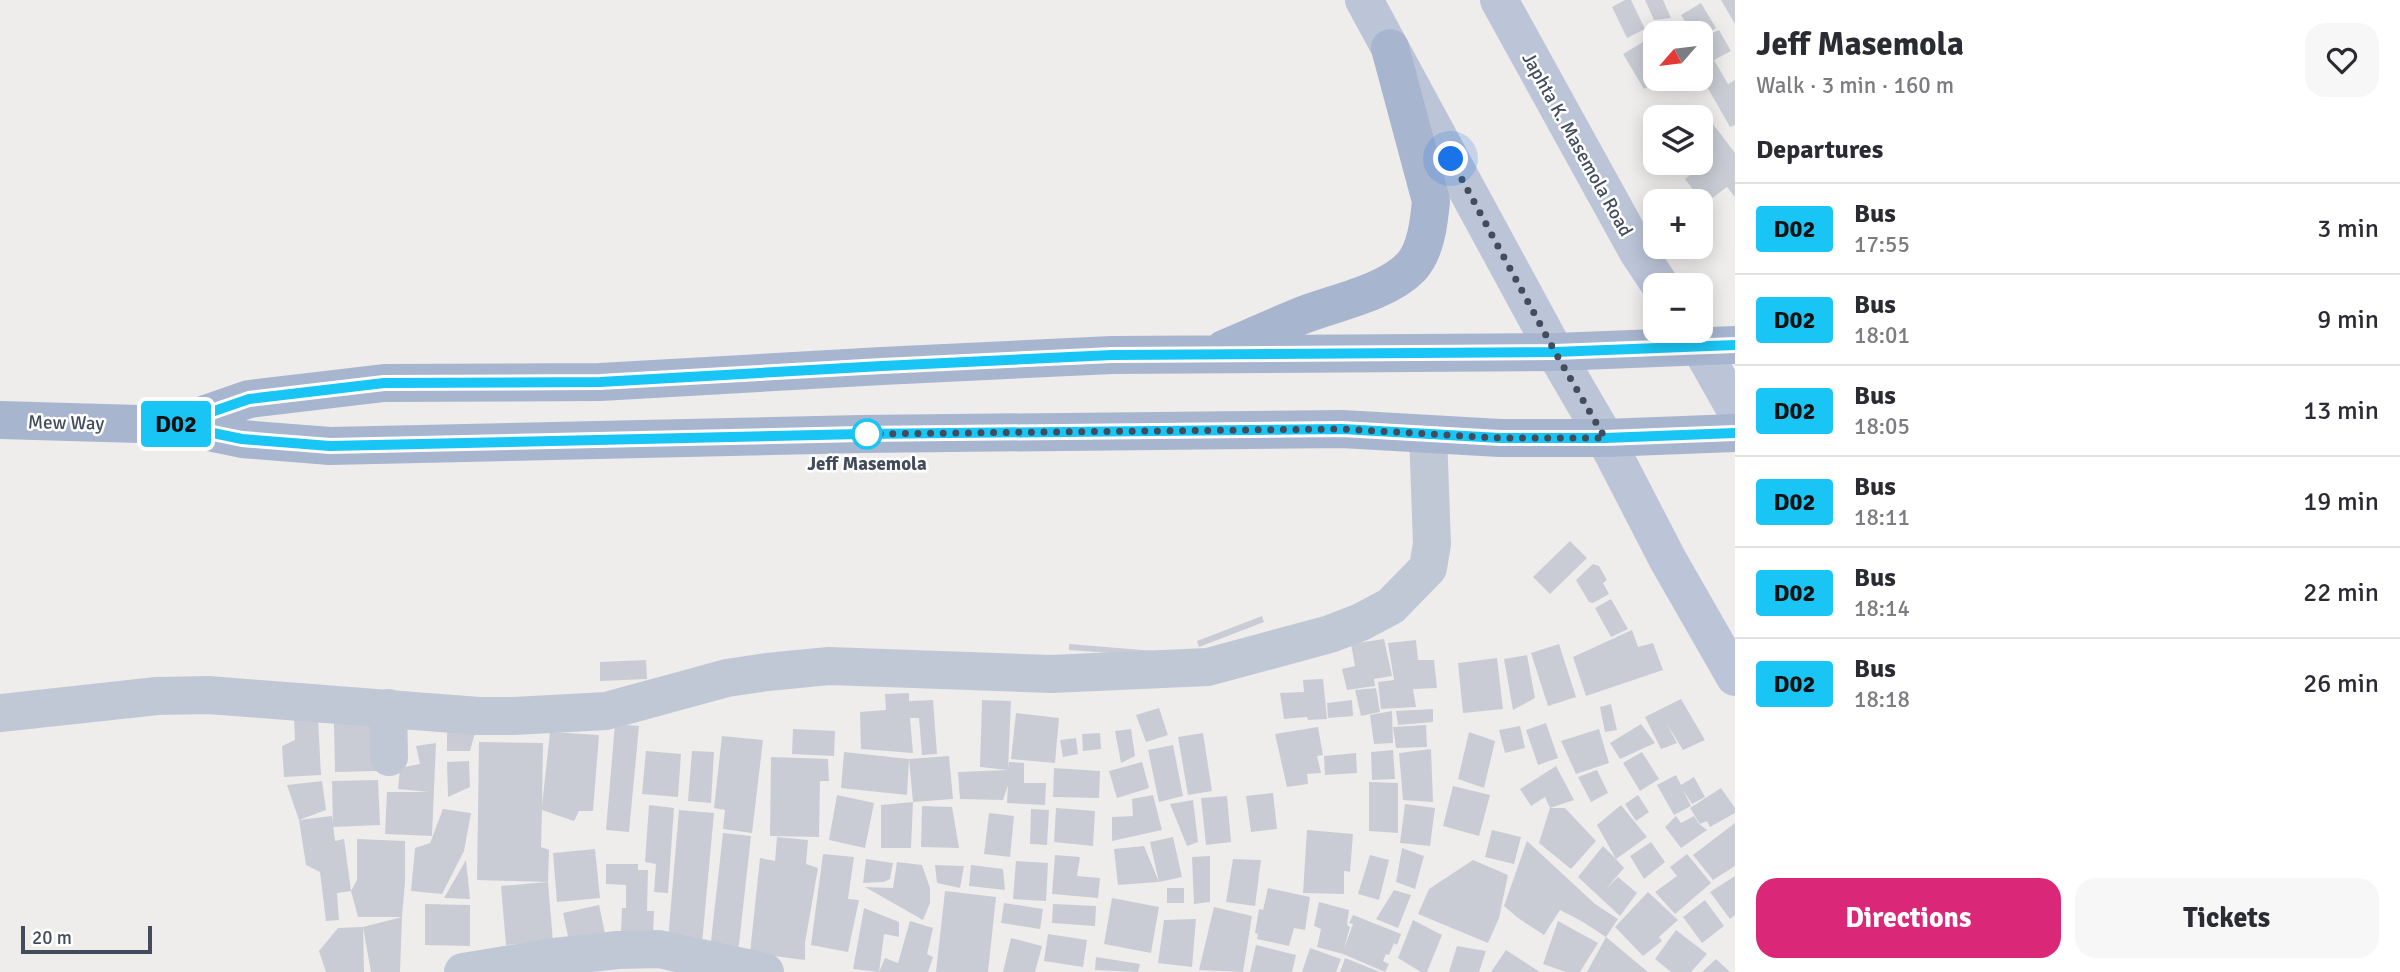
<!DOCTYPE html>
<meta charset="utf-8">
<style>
:root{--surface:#fff;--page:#f7f7f7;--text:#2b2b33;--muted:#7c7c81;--line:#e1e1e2;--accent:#db2777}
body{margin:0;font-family:Signika,sans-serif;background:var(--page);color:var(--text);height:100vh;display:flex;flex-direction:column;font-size:26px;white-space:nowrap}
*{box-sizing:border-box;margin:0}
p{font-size:23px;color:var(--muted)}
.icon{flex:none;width:38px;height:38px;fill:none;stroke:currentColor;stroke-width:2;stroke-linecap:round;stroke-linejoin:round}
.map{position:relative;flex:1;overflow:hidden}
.details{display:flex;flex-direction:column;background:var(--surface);width:665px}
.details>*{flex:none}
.badge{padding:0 14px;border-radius:5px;font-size:24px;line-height:46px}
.needle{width:46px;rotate:242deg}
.fabs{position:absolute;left:1643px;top:21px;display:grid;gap:14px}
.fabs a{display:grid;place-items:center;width:70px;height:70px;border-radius:14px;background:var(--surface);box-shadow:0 4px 18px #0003;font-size:35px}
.scale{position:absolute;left:21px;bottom:18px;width:131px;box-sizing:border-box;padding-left:7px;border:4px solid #434c5c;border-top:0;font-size:19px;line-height:24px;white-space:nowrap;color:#434c5c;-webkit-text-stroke:5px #fff;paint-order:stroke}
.you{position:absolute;width:35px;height:35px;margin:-18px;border:5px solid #fff;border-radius:50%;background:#1a73e8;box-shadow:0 0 0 10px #1a73e833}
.map>.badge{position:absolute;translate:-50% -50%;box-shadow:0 0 0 4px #fff}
h2{padding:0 21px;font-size:26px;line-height:63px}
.round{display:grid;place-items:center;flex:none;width:74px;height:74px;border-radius:21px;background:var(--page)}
.head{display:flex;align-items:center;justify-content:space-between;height:119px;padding:0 21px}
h1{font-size:33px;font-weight:700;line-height:52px}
.action{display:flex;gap:14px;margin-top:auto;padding:14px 21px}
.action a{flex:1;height:80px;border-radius:21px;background:var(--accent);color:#fff;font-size:28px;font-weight:700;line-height:80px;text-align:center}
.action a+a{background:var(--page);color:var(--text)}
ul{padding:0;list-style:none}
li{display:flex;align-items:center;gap:21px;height:91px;padding:0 21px;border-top:2px solid var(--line)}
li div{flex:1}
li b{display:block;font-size:26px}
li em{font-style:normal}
li .badge{min-width:77px;font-weight:700;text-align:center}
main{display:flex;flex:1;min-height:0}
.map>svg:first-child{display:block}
.building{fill:#caccd5}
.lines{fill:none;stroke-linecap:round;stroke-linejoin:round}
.minor{stroke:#c0c8d6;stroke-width:38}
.secondary{stroke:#bcc5d8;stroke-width:38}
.primary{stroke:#a8b5cf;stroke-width:38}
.line-casing{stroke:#fff;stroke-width:16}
.line{stroke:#18c5f4;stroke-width:10}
.walk{stroke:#434c5c;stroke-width:7;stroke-dasharray:0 12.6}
.stop-dot{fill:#fff;stroke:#18c5f4;stroke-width:3.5}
.labels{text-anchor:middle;stroke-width:5;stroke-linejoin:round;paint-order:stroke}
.street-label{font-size:19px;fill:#434c5c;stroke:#fff}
.stop-label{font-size:19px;font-weight:bold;fill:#434c5c;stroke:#fff}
</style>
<main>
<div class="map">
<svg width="1735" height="972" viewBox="0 0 1735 972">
<rect width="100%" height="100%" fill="#efecec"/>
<path class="building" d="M1625 0H1631L1645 29 1627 38 1612 7Z
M1645 0H1663L1671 18 1654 20Z
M1721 0H1735V24Z
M1701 3 1716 28 1701 38V33H1692L1681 15Z
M1719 30 1731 51 1714 60 1728 84 1735 80V125L1730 127 1701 76V38Z
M1643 42 1652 57 1656 55V79H1661L1644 89 1623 54Z
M1709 119 1735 153V197L1727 187 1704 204 1685 179 1705 164 1701 158V125Z
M1570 541 1587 558 1550 594 1533 577Z
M1593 564 1599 566 1607 580 1603 583 1609 594 1593 603 1589 602 1576 580Z
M1611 599 1628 629 1611 637 1595 608Z
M1262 616 1264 622 1199 647 1197 641Z
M1632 630 1638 647 1653 643 1663 670 1586 696 1573 657Z
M1384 639 1392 676 1374 679 1375 686 1347 690 1342 669 1355 666 1351 644Z
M1416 640 1418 660H1434L1437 688 1413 689 1416 707 1381 709 1378 682 1394 680 1388 643Z
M1069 644 1155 651 1154 656 1069 650Z
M1559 644 1576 697 1548 706 1531 653Z
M1527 655 1535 698 1513 710 1504 659Z
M1497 658 1503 709 1463 713 1458 663Z
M646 660 647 679 600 681V662Z
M1323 679 1327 719 1308 720 1307 717 1284 719 1280 693 1304 692 1303 680Z
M1376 688 1380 712 1361 716 1355 690Z
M909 693V701L933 700 937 754 922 755 919 718H910L913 753 861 749 860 712 886 710 885 694Z
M1681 699 1705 740 1683 750 1667 724 1677 743 1661 749 1645 717Z
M982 700 1011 701 1008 770 980 767Z
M1352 700 1353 716 1328 718 1327 703Z
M1611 704 1617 730 1605 732 1600 707Z
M1159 708 1168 735 1146 742 1136 715Z
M1433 709V722L1398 725 1396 711Z
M1392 711 1393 743 1374 744 1370 715Z
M1016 713 1059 718 1055 763 1011 759Z
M294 718H318L321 775 284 777 282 746 295 740Z
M1546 723 1558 758 1538 765 1526 730Z
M334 724H375L377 771 335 772Z
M615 724 639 726 629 832 606 830Z
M1641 724 1655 743 1620 759 1610 743Z
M1426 725 1427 747 1396 748 1393 727Z
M1520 726 1525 748 1505 753 1499 730Z
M1318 727 1323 755 1317 756 1321 773 1307 774 1308 784 1287 787 1275 734Z
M793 729 835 731 834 756 792 754Z
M1131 729 1135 756 1121 763 1115 731Z
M1599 729 1609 763 1576 774 1561 741Z
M447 732 475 733 470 751H447Z
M550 732 599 735 593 811H579L574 821 542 810 541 847 549 850 548 882 477 880 479 742 543 743 542 806Z
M1469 732 1495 741 1484 788 1458 779Z
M1100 733 1101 749 1083 751 1082 734Z
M1203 733 1212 791 1188 795 1178 737Z
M722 736 763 740 752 833 723 829 725 810 714 808Z
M1076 738 1078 754 1063 757 1060 740Z
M436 743 432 836 385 834 387 792H429L398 789 400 768 420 764 416 746Z
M1173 745 1183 796 1159 802 1148 750Z
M1431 749 1433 802 1403 800 1399 753Z
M1393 750 1395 779 1372 780 1371 752Z
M646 751 681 754 678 797 642 794Z
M692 751 714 752 711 803 688 801Z
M844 752 909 759 907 795 841 788Z
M1642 752 1659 779 1640 791 1623 763Z
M1356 753 1357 773 1325 775 1324 756Z
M949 756 953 799 913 802 909 759Z
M771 757 828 759 829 781H820L819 837 770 836Z
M469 761 470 787 448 797 447 762Z
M1009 762 1024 763V783H1046L1045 805 1007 803 1008 785 1003 800 960 799 958 772 1008 770Z
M1142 762 1149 788 1117 798 1109 771Z
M1556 766 1574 800 1550 808H1565L1596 841 1571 869 1539 843 1550 808 1545 797 1531 806 1520 789Z
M1054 768 1100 771 1099 798 1053 797Z
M1597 770 1608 793 1591 802 1578 777Z
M1676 775 1681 785 1694 777 1705 797 1692 804 1683 790 1691 806 1674 815 1657 785Z
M378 780 380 825 333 827 332 781Z
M322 781 326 810 299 820 332 816 335 841 344 839 351 891 357 880V839L405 841V882L402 917H358L351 891 337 893 339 920 326 921 320 872 306 865 299 820 287 785Z
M1369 782 1398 783V833L1369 831Z
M1453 786 1490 795 1479 836 1443 826Z
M1721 788 1735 808V813L1710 827 1707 821 1700 824 1690 808Z
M1273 793 1277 829 1251 832 1246 796Z
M837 795 874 803 865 848 829 840Z
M1153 795 1162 830 1112 841V817L1133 816 1132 799Z
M1638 795 1649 812 1636 821 1625 804Z
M1227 796 1231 842 1206 845 1201 798Z
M1193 800 1198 842 1187 846 1170 804Z
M913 802 911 848H881V805Z
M1405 804 1435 808 1430 846 1400 843Z
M649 805 674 808 668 893 654 892 656 864 645 862Z
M1621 805 1647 837 1616 859 1624 868 1606 889 1618 877 1637 893 1620 916 1578 877 1603 846 1616 859 1597 825Z
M922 806 952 807 959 848 921 847Z
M1056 808 1095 811 1093 846 1054 842Z
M443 809 471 813 464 851 442 894 411 891 415 848 430 843Z
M1031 809 1049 810 1047 845 1030 844Z
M679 810 714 813 702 943 668 940Z
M989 813 1014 816 1010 857 984 854Z
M1676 816 1681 823 1694 816 1699 824 1707 830 1681 848 1665 827Z
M1735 823V866L1713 880 1693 855Z
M1307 830 1353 834 1350 872 1344 871V894L1303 893Z
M1492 830 1521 837 1514 864 1485 857Z
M723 833 751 836 738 953 710 950Z
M777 837 808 840 806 864 818 868 805 943V960L750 953 760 858 775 861Z
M1173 837 1182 877 1159 882 1118 885 1114 849 1144 846 1159 882 1150 842Z
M1527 841 1595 904 1618 919 1606 937 1583 922 1560 910 1544 935 1518 918 1504 906Z
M1651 842 1665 862 1644 879 1630 856Z
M1402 848 1424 856 1415 889 1396 882Z
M595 849 600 898 557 902 553 853Z
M823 854 854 857 848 899 859 900 848 952 811 945Z
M1687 854 1711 883 1675 914 1655 892 1677 876 1670 867Z
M1055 855 1080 857 1077 876 1100 878 1098 898 1052 894Z
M1370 855 1389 860 1379 900 1358 894Z
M1210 856V902L1194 904 1192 857Z
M866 859 893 863 890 879 884 882 863 883Z
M1233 859 1261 860 1255 906 1226 902Z
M466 860 470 899 444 898Z
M1473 860 1508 875 1499 918 1488 943 1418 914 1429 889Z
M1016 861 1048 863 1046 901 1013 899Z
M897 862 922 865 930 888V903L923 920 865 887 893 888Z
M606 864H638V870H648L647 911H654L653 934 621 933 622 908H626V885L606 884Z
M935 865 964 866 960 888 937 883Z
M971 865 1003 869 1005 890 969 886Z
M1735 876V915L1730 919 1710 892Z
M548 882 553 942 506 945 501 886Z
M1167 888H1184V903H1167Z
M1268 888 1310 897 1305 930 1294 928 1289 946 1257 939 1258 934 1255 933 1259 909 1263 910Z
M1394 890 1411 895 1398 928 1376 919Z
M945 891 996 897 988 972H936Z
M1648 892 1678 920 1659 937 1662 941 1643 956 1615 927Z
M1112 898 1159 907 1151 953 1104 944Z
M1705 900 1724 926 1702 943 1683 917Z
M1319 902 1349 910 1347 925 1350 927 1344 949 1353 924 1349 923 1353 915 1401 934 1397 945 1394 943 1389 955 1386 954 1383 961 1389 964 1385 972 1343 954 1317 947 1321 929 1314 926Z
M1004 903 1043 909 1040 929 1001 923Z
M425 904 470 905V946L425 945Z
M1053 904 1096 906 1095 926 1052 923Z
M599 905 606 938 570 945 563 913Z
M1214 907 1252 916 1243 972 1199 970Z
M864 908 899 922V937L884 934 879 972 853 969Z
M402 917 400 972H371L363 927 364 972H326L319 951 338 928 363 927Z
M1196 919 1192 967 1158 963 1164 920Z
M1413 920 1442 935 1427 972H1421L1398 958Z
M910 921 933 928 927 954 933 957 928 972H879L885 958 898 963Z
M1558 921 1598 943 1580 972H1566L1543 964Z
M1676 930 1707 954 1691 972H1671L1655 959Z
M1048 934 1087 940 1083 967 1044 961Z
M1606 937 1648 972H1587Z
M1011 938 1042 946 1035 972H1003Z
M1256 945 1296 955 1292 972H1250Z
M1457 946 1486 951 1479 972H1449Z
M1310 948 1341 959 1336 972H1302Z
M1506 950 1540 972H1491Z
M1096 957 1140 964 1138 972 1095 970Z
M1345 958 1380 972H1340Z
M1716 959 1730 972H1702Z"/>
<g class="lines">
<path class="minor" d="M388 708 389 757
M0 713 157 696 208 695 479 716H514L606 711 727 678 767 672 829 666 1051 674 1208 667 1330 634 1361 622 1391 606 1428 568 1432 544 1428 434
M463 972 555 957 618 950 659 949 765 972"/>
<path class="secondary" d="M1364 0 1555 352 1605 438 1668 560 1735 677
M1499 0 1638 252 1660 285
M1691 331 1735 409"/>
<path class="primary" d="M1224 349C1249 338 1274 327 1298 317 1332 303 1385 294 1411 267 1426 251 1429 222 1431 201L1390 48
M0 420 174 425 242 439 330 446 861 434 1342 429 1500 438H1605L1735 433
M174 425 249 399 384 383 600 382 882 366 1112 355 1555 352 1735 345"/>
</g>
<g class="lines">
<g class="line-casing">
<path id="line" d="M1735 345 1555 352 1112 355 882 366 600 382 384 383 249 399 174 425 242 439 330 446 861 434 1342 429 1500 438H1605L1735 433"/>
</g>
<use href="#line" class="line"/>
<path class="walk" d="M867 434H861L1342 429 1500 438H1605L1555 352 1451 159"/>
</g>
<circle class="stop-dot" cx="867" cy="434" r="14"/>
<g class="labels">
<g class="street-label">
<text transform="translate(1578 144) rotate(61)" y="7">Japhta K. Masemola Road</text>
<text transform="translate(66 422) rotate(1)" y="7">Mew Way</text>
</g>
<g class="stop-label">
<text x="867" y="470">Jeff Masemola</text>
</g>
</g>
</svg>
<div class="fabs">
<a><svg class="needle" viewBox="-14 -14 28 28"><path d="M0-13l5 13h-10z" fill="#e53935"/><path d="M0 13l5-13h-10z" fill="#7c7c81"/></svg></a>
<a><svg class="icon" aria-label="layers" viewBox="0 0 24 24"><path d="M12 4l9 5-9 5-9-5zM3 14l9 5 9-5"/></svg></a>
<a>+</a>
<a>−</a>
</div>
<div class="scale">20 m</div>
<div class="you" style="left:1451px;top:159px"></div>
<b class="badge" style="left:176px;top:424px;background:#18c5f4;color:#111">D02</b>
</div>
<section class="details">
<div class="head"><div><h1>Jeff Masemola</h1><p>Walk · 3 min · 160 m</p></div><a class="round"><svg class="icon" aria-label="heart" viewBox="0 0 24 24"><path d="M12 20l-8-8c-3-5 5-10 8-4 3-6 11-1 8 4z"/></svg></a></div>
<h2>Departures</h2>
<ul>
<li><span class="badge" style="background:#18c5f4;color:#111">D02</span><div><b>Bus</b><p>17:55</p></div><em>3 min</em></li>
<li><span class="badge" style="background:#18c5f4;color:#111">D02</span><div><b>Bus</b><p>18:01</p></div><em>9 min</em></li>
<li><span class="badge" style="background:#18c5f4;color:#111">D02</span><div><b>Bus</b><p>18:05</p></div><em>13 min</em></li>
<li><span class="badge" style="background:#18c5f4;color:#111">D02</span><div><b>Bus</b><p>18:11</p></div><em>19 min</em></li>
<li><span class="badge" style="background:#18c5f4;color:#111">D02</span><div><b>Bus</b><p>18:14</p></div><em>22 min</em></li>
<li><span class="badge" style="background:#18c5f4;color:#111">D02</span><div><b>Bus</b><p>18:18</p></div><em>26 min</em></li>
</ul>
<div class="action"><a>Directions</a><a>Tickets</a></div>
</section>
</main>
